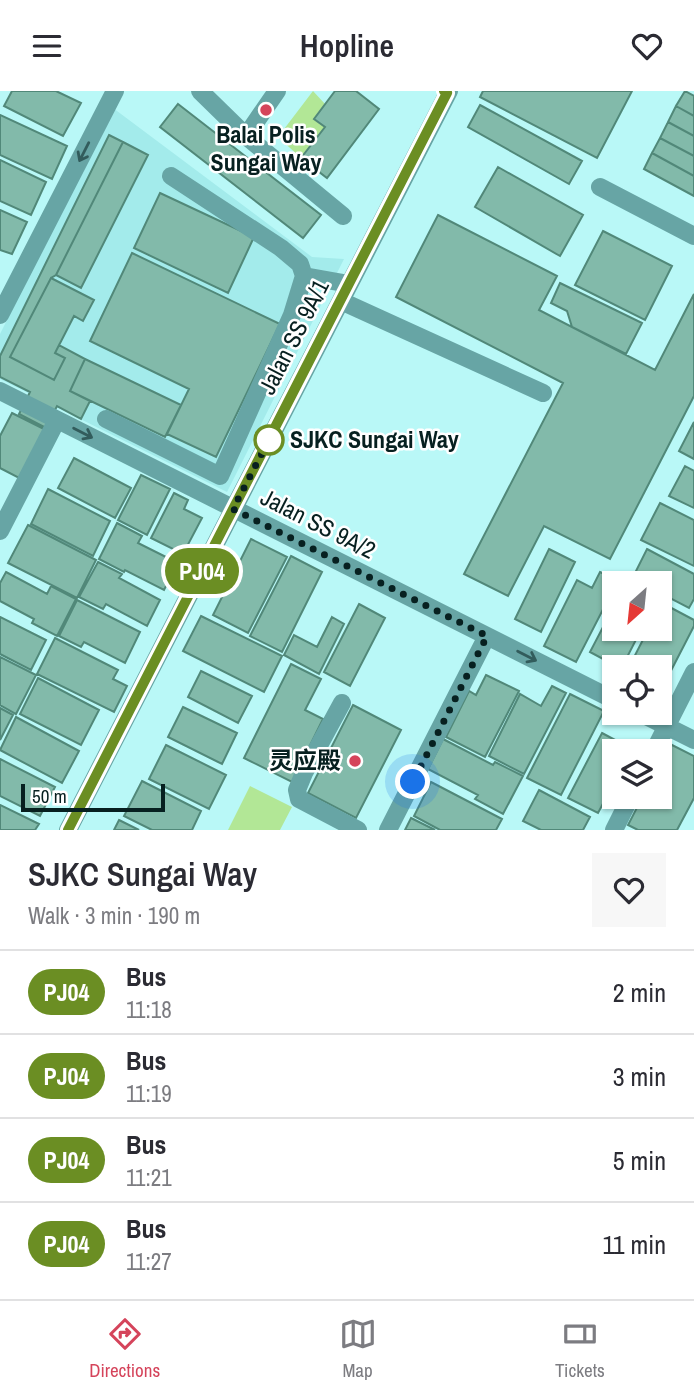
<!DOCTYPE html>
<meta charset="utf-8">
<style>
:root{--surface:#fff;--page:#f7f7f7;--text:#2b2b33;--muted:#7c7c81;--line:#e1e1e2;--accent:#d5445b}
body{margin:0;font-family:"Archivo Narrow","Noto Sans SC",sans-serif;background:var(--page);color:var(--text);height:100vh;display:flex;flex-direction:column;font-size:26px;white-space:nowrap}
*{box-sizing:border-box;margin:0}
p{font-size:23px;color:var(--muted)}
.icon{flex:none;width:38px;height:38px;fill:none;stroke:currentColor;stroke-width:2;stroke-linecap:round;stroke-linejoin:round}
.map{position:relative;height:739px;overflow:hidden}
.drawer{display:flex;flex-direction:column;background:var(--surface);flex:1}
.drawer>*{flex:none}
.badge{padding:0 14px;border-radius:23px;font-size:24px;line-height:46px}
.needle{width:46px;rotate:207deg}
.tools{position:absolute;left:602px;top:480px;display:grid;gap:14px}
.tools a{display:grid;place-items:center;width:70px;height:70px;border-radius:0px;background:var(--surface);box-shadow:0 2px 5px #0004;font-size:35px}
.scale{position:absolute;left:21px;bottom:18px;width:144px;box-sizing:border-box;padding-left:7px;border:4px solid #072020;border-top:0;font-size:19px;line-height:24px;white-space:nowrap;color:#072020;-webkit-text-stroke:5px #fff;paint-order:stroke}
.you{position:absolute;width:35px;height:35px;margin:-18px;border:5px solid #fff;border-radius:50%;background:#1a73e8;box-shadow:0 0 0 10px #1a73e833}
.map>.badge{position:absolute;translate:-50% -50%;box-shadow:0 0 0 4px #fff}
.round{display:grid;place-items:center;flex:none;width:74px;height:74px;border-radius:0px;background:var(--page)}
.head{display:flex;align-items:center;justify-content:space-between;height:119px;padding:0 28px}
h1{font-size:33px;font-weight:600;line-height:52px}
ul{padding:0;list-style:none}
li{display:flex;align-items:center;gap:21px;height:84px;padding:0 28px;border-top:2px solid var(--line)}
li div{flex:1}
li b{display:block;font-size:26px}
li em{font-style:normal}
li .badge{min-width:77px;font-weight:700;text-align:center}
header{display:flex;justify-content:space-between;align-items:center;height:91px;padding:0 28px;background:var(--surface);font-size:32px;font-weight:600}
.menu{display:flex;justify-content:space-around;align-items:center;height:98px;border-top:2px solid var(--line);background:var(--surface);font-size:19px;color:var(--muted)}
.menu a{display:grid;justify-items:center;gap:4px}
.menu .on{color:var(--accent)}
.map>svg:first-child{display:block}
.built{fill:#a3ebeb}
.green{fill:#b2e796}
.building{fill:#82baaa;stroke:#518879;stroke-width:2}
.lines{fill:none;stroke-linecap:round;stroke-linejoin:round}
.minor{stroke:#67a5a5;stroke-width:18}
.oneway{stroke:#325c5c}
.line-casing{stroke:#fff;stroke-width:16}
.line{stroke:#6b8e23;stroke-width:10}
.walk{stroke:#072020;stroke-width:7;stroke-dasharray:0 12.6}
.poi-dot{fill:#d5445b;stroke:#fff;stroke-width:2.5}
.stop-dot{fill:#fff;stroke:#6b8e23;stroke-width:3.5}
.labels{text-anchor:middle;stroke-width:5;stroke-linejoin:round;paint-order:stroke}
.poi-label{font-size:24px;font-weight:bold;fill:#072020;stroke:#fff}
.street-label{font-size:24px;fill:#072020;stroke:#fff}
.stop-label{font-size:24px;font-weight:bold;fill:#072020;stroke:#fff;text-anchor:start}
</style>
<header><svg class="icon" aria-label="menu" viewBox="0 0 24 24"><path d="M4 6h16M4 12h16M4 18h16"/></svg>Hopline<svg class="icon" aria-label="heart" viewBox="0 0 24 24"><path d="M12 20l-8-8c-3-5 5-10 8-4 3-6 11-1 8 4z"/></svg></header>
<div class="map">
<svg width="694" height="739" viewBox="0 0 694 739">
<rect width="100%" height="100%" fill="#b9f8f7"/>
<path class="built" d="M113 17 312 166 344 168 227 401 0 288V243Z"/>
<path class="green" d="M313 0 325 13 314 28 325 36 301 67 278 46Z
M250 695 292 716 280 739H228Z"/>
<path class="building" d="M12 0H56L81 12 63 45 4 15Z
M335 0H356L379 18 327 87 301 67 325 36 314 28Z
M483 0H632L597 67 480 6Z
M685 0 694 5V25L676 15Z
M178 13 321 124 303 147 160 36Z
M480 14 582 70 569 93 468 36Z
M676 15 694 25V45L668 31Z
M0 24 67 55 52 88 0 64Z
M668 31 694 45V65L660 47Z
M109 44 123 51 56 184 51 187 10 266 54 289 65 267 55 262 59 254 85 268 70 300 90 310 81 328 57 315 46 337 19 323 30 301 0 286V265Z
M660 47 694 65V85L652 62Z
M123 51 148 64 81 197 56 184Z
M652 62 694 85V105L644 78Z
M0 69 46 91 31 124 0 110Z
M498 76 583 124 560 165 475 116Z
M160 102 254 146 228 202 134 157Z
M0 119 27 131 12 163 0 159Z
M438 124 557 185 539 219 655 279 694 203V305L610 468 544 435 508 505 464 483 563 292 396 206Z
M603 140 672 175 645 229 575 194Z
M132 162 280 233 216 366 167 343 189 298 90 250Z
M51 187 94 209 83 230 74 225 55 262 65 267 54 289 10 266Z
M560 192 642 232 626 263 572 236 567 220 551 212Z
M85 268 181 314 165 346 70 300Z
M12 322 46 339 21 388 0 377V345Z
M694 331V368L679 360Z
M74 367 131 397 115 427 58 397Z
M685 375 694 380V417L669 405Z
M141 384 170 398 147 444 118 429Z
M48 398 110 430 93 465 31 433Z
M174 402 188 409 184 418 202 427 183 463 151 447Z
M660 412 694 429V475L641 449Z
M117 432 142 445 138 452 178 472 164 499 125 479 124 481 99 468Z
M28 434 96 469 77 507 8 472Z
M251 448 287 466 248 542 213 524Z
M549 458 575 471 541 541 515 528Z
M647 458 694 483V508L689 517 660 502V492H640L632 488Z
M291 465 322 481 282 561 250 545Z
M98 471 122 483 119 487 160 509 147 535 106 513 103 518 79 506Z
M6 481 47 503 51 495 76 508 57 545 32 532 34 528 0 510V492Z
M600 481 618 490 614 492V497L576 571 544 555 577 489 592 497Z
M77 509 140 541 125 572 84 551 81 556 59 545Z
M662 512 694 529V535L660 601V576H629L649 537H660V516Z
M359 513 385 527 350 595 324 581Z
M614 515V537H642L622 576H618L590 561Z
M201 525 282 565 264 601 183 560Z
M0 526 46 549 31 579 0 563Z
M332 526 344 533 319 583 284 564 294 544 317 556Z
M55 547 118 579 113 588 127 595 114 621 37 583Z
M0 566 36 584 16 623 0 614Z
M291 573 321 588 305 619 323 628 292 691 244 667Z
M201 580 252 605 238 632 188 606Z
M486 584 519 600 485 666 446 646 469 600 476 604Z
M38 587 99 619 81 654 20 623Z
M552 595 566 602 524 683 489 665 520 603 541 615Z
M570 603 604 620 561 704 527 687Z
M353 614 401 639 356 727 308 702Z
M183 616 237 642 222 673 168 646Z
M0 617 13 624 0 649Z
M16 626 79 660 62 692 0 659Z
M602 642 632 658 631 660H614V692L598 722 568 707Z
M443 648 493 674 495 671 523 685 503 723 475 708 478 704 428 678Z
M670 653 694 665V707L677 739H638L628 734 643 705H660V673Z
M166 654 226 684 209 718 149 688Z
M0 668 55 696 40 725 0 705Z
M142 690 201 720 192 739H152L124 725Z
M431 691 502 728 496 739H440L414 725Z
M539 699 590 726 583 739H541L523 730Z
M0 714 39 733 35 739H0Z
M411 727 435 739H405Z
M119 729 139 739H114Z"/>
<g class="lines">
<path class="minor" d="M200 0 246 45 343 125
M246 45 277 0
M171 85 281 157 300 173 304 185 349 193
M600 96 694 145
M341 210 543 302
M0 224 115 0
M0 300 614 609
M106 328 220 385 292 224 304 185
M0 440 57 329
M342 612 304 682 297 699 299 708 358 739
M638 621 694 649
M654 660 694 581
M68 739 449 0
M388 739 487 545
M614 739 631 705"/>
</g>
<defs><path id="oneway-shaft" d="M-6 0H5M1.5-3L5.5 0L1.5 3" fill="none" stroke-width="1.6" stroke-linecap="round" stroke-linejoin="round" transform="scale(1.75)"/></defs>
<g class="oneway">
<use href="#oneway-shaft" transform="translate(84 61) rotate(117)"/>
<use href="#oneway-shaft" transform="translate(83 342) rotate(27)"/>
<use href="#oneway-shaft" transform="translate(527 565) rotate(27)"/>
</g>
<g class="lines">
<g class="line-casing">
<path id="line" d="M68 739 447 2 444 0"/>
</g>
<use href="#line" class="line"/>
<path class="walk" d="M269 349 271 345 233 418 487 545 413 691"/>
</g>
<g class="poi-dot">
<circle cx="266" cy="19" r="7"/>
<circle cx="355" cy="670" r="7"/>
</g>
<circle class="stop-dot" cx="269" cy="349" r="14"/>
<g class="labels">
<g class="poi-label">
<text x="266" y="52">Balai Polis<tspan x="266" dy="28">Sungai Way</tspan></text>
<text x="341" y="678" text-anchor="end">灵应殿</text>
</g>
<g class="street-label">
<text transform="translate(294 246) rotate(-63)" y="8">Jalan SS 9A/1</text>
<text transform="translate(318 433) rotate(27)" y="8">Jalan SS 9A/2</text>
</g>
<g class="stop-label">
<text x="290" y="357">SJKC Sungai Way</text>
</g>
</g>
</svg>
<div class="tools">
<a><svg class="needle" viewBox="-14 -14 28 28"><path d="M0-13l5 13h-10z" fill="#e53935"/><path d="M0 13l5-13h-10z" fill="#7c7c81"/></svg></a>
<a><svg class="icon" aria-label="locate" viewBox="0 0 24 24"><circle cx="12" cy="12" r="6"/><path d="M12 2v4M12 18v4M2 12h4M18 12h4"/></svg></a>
<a><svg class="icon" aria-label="layers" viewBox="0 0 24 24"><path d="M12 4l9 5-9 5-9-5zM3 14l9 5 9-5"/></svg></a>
</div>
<div class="scale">50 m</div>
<div class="you" style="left:413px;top:691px"></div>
<b class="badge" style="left:202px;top:480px;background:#6b8e23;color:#fff">PJ04</b>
</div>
<section class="drawer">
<div class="head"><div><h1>SJKC Sungai Way</h1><p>Walk · 3 min · 190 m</p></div><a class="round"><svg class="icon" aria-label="heart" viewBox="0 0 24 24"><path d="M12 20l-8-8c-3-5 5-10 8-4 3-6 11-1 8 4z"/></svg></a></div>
<ul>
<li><span class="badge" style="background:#6b8e23;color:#fff">PJ04</span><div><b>Bus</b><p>11:18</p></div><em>2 min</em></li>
<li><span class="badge" style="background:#6b8e23;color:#fff">PJ04</span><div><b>Bus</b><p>11:19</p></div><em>3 min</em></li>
<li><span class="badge" style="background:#6b8e23;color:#fff">PJ04</span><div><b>Bus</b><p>11:21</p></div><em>5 min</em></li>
<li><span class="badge" style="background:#6b8e23;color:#fff">PJ04</span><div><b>Bus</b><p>11:27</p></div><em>11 min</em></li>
</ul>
</section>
<nav class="menu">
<a class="on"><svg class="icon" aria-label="directions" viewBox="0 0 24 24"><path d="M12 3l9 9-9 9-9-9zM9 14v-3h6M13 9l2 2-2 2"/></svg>Directions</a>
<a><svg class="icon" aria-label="map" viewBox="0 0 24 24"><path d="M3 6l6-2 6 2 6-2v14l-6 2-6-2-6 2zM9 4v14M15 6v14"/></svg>Map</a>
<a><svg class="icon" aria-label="tickets" viewBox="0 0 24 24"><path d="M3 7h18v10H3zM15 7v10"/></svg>Tickets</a>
</nav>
